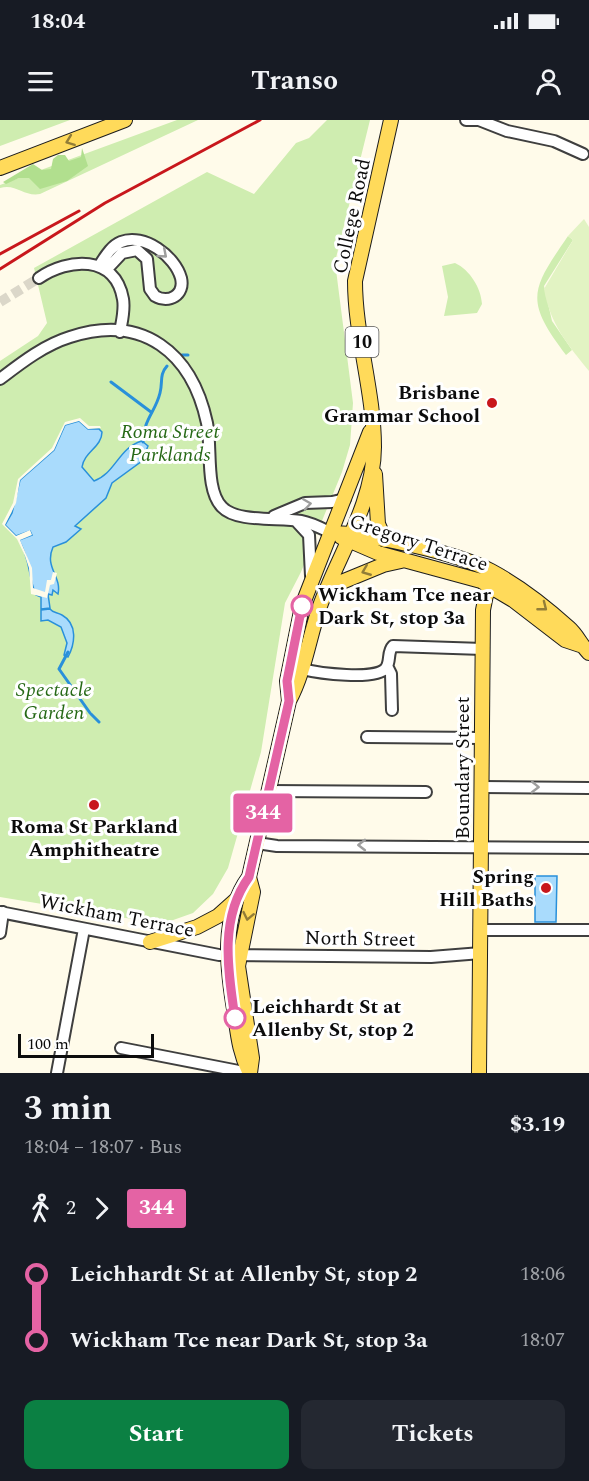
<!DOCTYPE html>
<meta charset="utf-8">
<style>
:root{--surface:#171b24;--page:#242831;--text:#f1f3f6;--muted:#9ea1a6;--accent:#0b8043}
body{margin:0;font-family:Spectral,serif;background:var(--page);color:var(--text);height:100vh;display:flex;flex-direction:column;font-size:22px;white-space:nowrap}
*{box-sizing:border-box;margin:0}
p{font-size:20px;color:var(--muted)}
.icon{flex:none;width:33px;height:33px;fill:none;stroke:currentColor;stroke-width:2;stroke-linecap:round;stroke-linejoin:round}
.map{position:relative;height:953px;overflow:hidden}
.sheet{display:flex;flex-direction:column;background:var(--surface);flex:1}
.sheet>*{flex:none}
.badge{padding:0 12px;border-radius:4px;font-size:21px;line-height:39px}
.scale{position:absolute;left:18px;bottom:15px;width:136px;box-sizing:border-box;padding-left:6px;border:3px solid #0c0c0c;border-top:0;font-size:16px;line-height:21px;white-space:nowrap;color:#0c0c0c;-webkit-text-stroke:4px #fff;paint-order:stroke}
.map>.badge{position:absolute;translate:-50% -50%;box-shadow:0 0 0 3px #fff}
.legs{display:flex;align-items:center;gap:9px;height:66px;padding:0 24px;font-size:20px}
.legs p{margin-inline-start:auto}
.summary{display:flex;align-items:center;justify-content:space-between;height:102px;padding:0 24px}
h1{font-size:33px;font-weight:700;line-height:45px}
.cta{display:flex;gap:12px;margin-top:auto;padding:12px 24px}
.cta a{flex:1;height:69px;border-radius:12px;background:var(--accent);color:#fff;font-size:24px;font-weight:700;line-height:69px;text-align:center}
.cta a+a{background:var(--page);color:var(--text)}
ul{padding:0 24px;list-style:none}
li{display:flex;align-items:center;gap:21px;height:66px;font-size:22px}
li i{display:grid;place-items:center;width:9px;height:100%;margin:0 8px;background:currentColor}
li i::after{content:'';width:15px;height:15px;margin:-8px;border:4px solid;border-radius:50%;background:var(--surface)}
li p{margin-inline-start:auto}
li:first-child i{background:linear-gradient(#0000 50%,currentColor 0)}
li:last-child i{background:linear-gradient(currentColor 50%,#0000 0)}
.status{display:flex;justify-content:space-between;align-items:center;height:42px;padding:0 30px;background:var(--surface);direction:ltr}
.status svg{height:16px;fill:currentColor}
header{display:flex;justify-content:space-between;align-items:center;height:78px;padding:0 24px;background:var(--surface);font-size:27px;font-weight:700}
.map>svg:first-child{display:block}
.green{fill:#cfedb0}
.forest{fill:#b1df8e}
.pitch{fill:#e2f3c3}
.water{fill:#a9dbfc;stroke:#2990da;stroke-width:1.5}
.pier{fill:#fffbea}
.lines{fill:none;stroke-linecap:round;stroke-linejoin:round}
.stream{stroke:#2990da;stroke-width:3}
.minor-tunnel{stroke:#dbd7c9;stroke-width:10;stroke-dasharray:10 5;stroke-linecap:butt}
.minor-casing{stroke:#3f3f3f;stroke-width:14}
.major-casing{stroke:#1d1d1d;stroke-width:16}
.minor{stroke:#fff;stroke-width:10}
.major{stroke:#ffda5a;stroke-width:14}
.rail{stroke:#c8171c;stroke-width:3}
.oneway{stroke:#927d37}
.oneway2{stroke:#9e9e9e}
.line-1-casing{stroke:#fff;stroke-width:14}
.line-1{stroke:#e463a4;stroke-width:9}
.poi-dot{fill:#c8171c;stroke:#fff;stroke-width:2}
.stop-1-dot{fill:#fff;stroke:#e463a4;stroke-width:3}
.labels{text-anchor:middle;stroke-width:6;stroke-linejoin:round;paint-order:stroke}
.shield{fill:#fff;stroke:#555;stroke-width:1.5}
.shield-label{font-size:18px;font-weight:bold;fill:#0c0c0c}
.street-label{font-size:20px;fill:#0c0c0c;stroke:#fff}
.poi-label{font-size:20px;font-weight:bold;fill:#0c0c0c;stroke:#fff;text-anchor:end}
.park-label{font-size:20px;font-style:italic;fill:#266916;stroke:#fff}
.stop-label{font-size:20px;font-weight:bold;fill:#0c0c0c;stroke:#fff;text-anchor:start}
</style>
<div class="status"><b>18:04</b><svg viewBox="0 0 49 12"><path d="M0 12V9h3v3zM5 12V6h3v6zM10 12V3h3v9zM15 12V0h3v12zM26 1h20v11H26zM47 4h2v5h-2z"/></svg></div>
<header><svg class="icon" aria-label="menu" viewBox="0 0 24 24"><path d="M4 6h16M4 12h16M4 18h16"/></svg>Transo<svg class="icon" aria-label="person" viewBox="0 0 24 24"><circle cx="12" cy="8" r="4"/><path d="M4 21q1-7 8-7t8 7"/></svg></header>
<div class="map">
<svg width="589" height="953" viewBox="0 0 589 953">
<rect width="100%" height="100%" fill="#fffbea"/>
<path class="green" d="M0 0H70L0 26Z
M177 0H198L40 74C24 77 16 63 0 68V65Z
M327 0H370L335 142 353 283 350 325 342 352 301 452 285 483 261 632 228 748 213 774 193 793 162 804 0 777V241L38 216 47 203 34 148 207 52 254 74 296 23 309 18Z
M568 116 573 120 544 166 552 201 572 230 566 235C524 180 531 170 568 116Z
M455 143C470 150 481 168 482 184L477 193 444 196 448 177 442 146Z"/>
<path class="forest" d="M82 28 88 46 67 61 40 69 29 58H19L6 64 3 62 33 44 42 50 51 49 53 39 58 35H65L69 41 81 37Z"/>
<path class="pitch" d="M584 99 589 107V251C568 225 550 204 544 169L573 120 568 116Z"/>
<path class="water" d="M79 301 88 309H99L102 312C102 327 84 332 82 347L94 361C115 354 119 327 142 321L148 326 142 341 112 363 106 378 75 406 81 409 66 422 53 427C44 448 62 456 58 474L53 470 52 475 48 474 50 488 41 489V477L36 475C28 457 31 441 19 420L32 415 30 411 16 416 5 405 12 393 20 360 54 330 65 305Z
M50 489C53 493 57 492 62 495 78 504 75 524 68 537L64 535 67 523 61 507 48 500 41 501V490Z
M535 756H557L556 802H535Z"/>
<path class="pier" d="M80 298 89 306H100L101 308 88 309 79 301 65 305 54 330 20 360 16 383 5 405 16 416 30 410 32 415 20 420 32 448 33 468 45 472 47 460H51L53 452 57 453 54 464 50 465 47 478 31 474 29 448 25 436 17 419 2 404 13 383 18 359 52 328 65 302Z"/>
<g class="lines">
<path class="stream" d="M182 235H188
M111 262 151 292
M143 322C144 298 155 293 160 273 163 262 159 255 167 246
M68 532 59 549 90 593
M91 594 99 602"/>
<path class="minor-tunnel" d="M0 182 39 158"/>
<g class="minor-casing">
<path id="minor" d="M466 0H479L507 11 554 21 583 34
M99 146C105 137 111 126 121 122 144 113 175 136 181 158 185 175 169 184 155 176L150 169 147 139 137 130 122 133 107 149
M39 158C68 138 115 134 123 179 125 190 122 200 120 212
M0 259C21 243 44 225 70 217 143 193 192 233 207 303 212 327 205 370 222 387 237 403 279 397 301 401 312 403 321 408 331 413
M274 396 305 383 332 382 345 379
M297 402 309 415 311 456
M387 546 391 554 392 590
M302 549C318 553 376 561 386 548 391 541 387 532 393 526L483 529
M367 617 482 618
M482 667 589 668
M268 671 426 672
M257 723 277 726 589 728
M0 792 219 835 431 837 481 833
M481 810H589
M0 813 3 792
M121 928 249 953
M57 953 84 809"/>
</g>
<g class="major-casing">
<path id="major" d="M0 48 125 0
M375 354 378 404 385 420
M331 413C368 413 458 433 491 451 519 466 546 487 569 508 577 515 581 525 589 533
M341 417 378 433 481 461 513 480 565 520 580 525
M327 468 383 445 401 441
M289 581 287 561 302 486 370 312
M249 757 253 772 238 846 252 938 250 953
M150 822 197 807 218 796 237 779
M250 953C240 935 238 916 235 895 227 849 220 797 249 757L289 581C305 551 309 517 320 486 338 436 374 382 374 327 374 271 355 216 355 161L391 0
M479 953 483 490 486 475 500 456"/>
</g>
<use href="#minor" class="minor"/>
<use href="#major" class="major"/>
<path class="rail" d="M0 134 79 91
M0 149 105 83 260 0"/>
</g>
<defs><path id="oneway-chevron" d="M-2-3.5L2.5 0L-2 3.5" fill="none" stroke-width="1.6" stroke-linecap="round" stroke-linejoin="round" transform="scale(1.5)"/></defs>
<g class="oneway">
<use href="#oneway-chevron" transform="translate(70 21) rotate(159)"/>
<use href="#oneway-chevron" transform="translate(366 451) rotate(158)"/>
<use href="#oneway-chevron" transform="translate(543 487) rotate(38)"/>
<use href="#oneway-chevron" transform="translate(248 796) rotate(102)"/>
</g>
<g class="oneway2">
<use href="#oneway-chevron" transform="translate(163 134) rotate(41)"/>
<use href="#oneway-chevron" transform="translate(307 384) rotate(-8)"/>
<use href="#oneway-chevron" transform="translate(535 667) rotate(1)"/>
<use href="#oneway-chevron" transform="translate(362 725) rotate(-180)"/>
</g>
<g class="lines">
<g class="line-1-casing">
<path id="line-1" d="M235 898C228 851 219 798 249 757L289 581 287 561 302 486"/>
</g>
<use href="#line-1" class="line-1"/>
</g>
<g class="poi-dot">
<circle cx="492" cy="283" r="6"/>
<circle cx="94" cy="685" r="6"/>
<circle cx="546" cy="768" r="6"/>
</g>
<g class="stop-1-dot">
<circle cx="302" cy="486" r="10"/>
<circle cx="235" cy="898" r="10"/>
</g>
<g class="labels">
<rect class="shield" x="345.5" y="207" width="33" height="30" rx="4.5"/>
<g class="shield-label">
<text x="362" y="228">10</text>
</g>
<g class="street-label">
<text transform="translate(351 96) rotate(-78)" y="7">College Road</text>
<text transform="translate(419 422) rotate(18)" y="7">Gregory Terrace</text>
<text transform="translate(462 648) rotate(-90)" y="7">Boundary Street</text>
<text transform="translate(117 795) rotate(11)" y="7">Wickham Terrace</text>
<text transform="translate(360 818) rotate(1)" y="7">North Street</text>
</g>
<g class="poi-label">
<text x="480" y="279">Brisbane<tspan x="480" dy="23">Grammar School</tspan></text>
<text x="94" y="713" text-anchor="middle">Roma St Parkland<tspan x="94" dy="23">Amphitheatre</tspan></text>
<text x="534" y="763">Spring<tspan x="534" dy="23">Hill Baths</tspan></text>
</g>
<g class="park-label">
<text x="170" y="318">Roma Street<tspan x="170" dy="23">Parklands</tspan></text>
<text x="54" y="576">Spectacle<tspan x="54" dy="23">Garden</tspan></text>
</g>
<g class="stop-label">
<text x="318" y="481">Wickham Tce near<tspan x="318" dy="23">Dark St, stop 3a</tspan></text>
<text x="252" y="893">Leichhardt St at<tspan x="252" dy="23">Allenby St, stop 2</tspan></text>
</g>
</g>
</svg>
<div class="scale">100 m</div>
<b class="badge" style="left:263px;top:693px;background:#e463a4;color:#fff">344</b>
</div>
<section class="sheet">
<div class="summary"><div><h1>3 min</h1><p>18:04 – 18:07 · Bus</p></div><b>$3.19</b></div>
<div class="legs"><svg class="icon" aria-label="walk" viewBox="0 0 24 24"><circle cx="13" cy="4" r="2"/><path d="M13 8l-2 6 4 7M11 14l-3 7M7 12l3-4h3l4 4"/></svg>2<svg class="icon" aria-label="forward" viewBox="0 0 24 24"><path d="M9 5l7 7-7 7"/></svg><b class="badge" style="background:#e463a4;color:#fff">344</b></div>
<ul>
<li><i style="color:#e463a4"></i><b>Leichhardt St at Allenby St, stop 2</b><p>18:06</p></li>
<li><i style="color:#e463a4"></i><b>Wickham Tce near Dark St, stop 3a</b><p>18:07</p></li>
</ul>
<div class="cta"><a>Start</a><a>Tickets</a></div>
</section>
